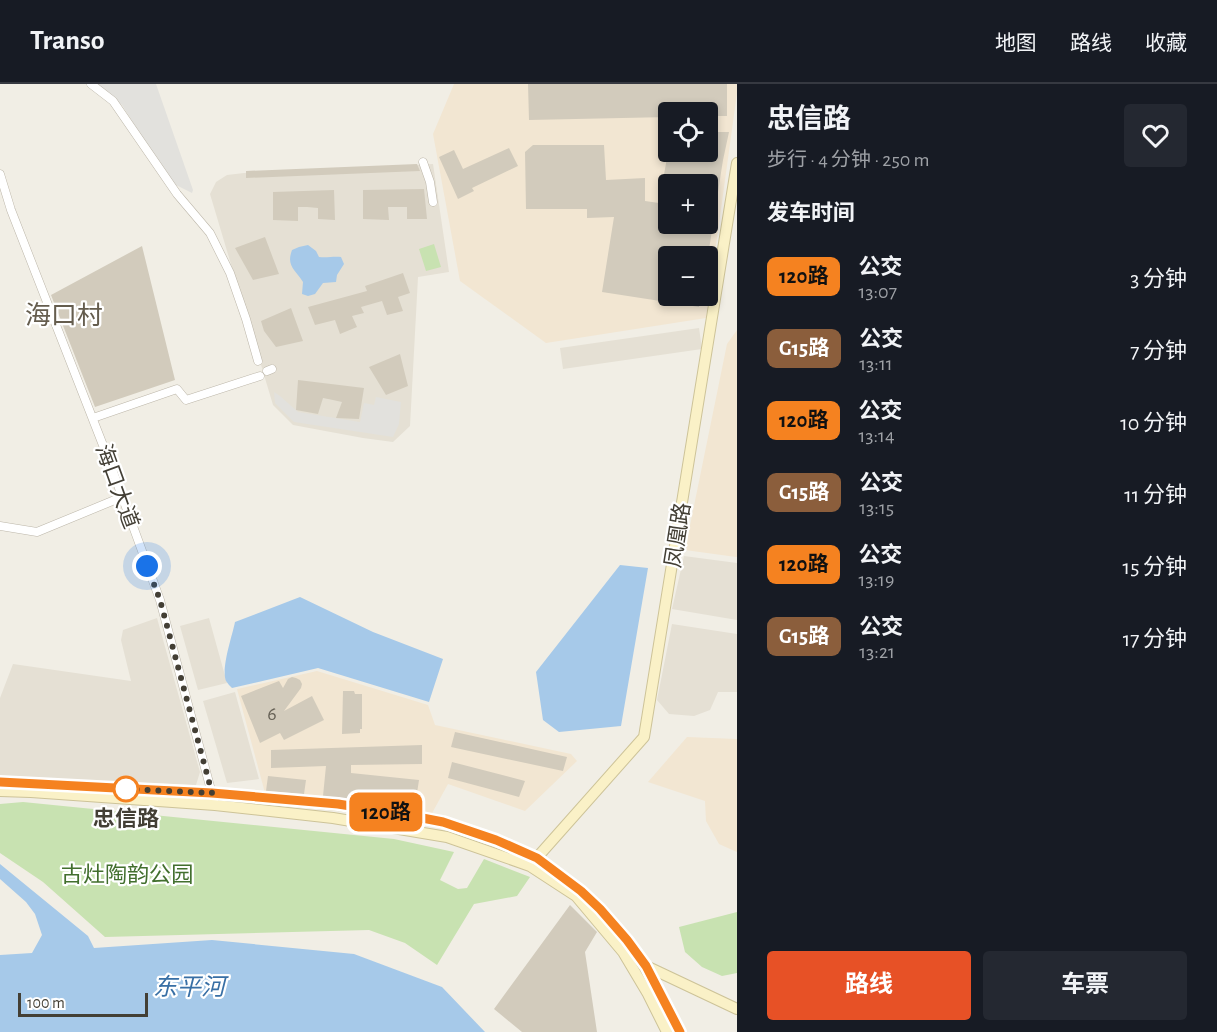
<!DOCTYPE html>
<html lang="zh">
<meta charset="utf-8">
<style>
:root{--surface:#171b24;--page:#242831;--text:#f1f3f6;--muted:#9ea1a6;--line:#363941;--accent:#e75126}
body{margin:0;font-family:"Alegreya Sans","Noto Sans SC",sans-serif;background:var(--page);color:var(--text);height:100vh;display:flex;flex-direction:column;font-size:22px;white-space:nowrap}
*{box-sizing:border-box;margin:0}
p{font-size:20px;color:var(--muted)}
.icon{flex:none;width:33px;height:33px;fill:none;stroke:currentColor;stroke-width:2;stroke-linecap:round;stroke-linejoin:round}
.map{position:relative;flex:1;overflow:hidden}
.side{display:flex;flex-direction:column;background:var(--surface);width:480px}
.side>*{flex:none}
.badge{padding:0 12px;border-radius:9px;font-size:21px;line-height:39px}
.controls{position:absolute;left:658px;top:18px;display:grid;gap:12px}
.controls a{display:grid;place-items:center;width:60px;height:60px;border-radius:6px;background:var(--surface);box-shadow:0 3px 9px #0003;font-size:30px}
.scale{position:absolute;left:18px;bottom:15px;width:130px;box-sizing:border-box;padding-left:6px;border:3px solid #433f35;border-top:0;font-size:16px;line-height:21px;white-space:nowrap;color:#433f35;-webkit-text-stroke:4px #fff;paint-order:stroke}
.you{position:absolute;width:30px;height:30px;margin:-15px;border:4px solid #fff;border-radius:50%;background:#1a73e8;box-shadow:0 0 0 9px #1a73e833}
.map>.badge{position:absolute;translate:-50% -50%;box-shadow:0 0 0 3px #fff}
h2{padding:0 30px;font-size:22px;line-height:54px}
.round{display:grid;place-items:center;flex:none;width:63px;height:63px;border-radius:6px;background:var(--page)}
.overview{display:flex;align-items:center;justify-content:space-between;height:102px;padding:0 30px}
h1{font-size:28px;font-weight:700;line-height:45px}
.button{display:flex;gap:12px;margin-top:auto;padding:12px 30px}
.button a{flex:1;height:69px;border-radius:6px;background:var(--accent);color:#fff;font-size:24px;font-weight:700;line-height:69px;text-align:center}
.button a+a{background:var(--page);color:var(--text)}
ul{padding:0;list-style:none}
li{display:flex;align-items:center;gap:18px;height:72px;padding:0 30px}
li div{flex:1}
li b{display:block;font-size:22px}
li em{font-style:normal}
li .badge{min-width:66px;font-weight:700;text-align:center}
header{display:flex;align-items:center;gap:36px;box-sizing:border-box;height:84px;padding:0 30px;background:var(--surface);border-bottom:2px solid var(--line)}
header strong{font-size:28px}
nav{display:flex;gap:33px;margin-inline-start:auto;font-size:21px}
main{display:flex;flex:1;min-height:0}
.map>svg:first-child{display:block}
.residential{fill:#e5e0d4}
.commercial{fill:#f2e6d2;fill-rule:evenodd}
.green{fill:#c8e2b1}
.parking{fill:#e2e1dd}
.water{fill:#a6c9e9}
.building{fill:#d2cbbc;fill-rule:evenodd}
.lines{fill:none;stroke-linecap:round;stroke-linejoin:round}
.street-casing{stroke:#bcb6a9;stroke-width:9}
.secondary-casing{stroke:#cdc398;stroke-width:12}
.street{stroke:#fff;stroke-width:8}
.secondary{stroke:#faf1c7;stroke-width:10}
.line-casing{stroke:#fff;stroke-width:14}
.line{stroke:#f58220;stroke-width:9}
.walk{stroke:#433f35;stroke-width:6;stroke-dasharray:0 10.8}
.stop-dot{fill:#fff;stroke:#f58220;stroke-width:3}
.labels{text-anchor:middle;stroke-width:4.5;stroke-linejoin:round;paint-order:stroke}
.number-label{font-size:20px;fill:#676257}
.street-label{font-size:22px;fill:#433f35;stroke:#fff}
.stop-label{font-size:22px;font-weight:bold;fill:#433f35;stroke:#fff}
.park-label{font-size:22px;fill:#426f2e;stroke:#fff}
.water-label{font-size:24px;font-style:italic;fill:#386fa5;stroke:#fff}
.quarter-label{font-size:26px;fill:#655d4e;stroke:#fff}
</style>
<header>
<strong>Transo</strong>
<nav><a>地图</a><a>路线</a><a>收藏</a></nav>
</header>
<main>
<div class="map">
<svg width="737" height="948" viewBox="0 0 737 948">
<rect width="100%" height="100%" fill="#f1eee5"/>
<path class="residential" d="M433 80 449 188 418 193 410 342 393 358 363 354 293 341 273 321 210 110 216 98 227 91 244 89Z
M699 244 702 265 563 285 560 264Z
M684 472 737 479V536L672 525Z
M157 534 200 688 196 701 0 693V614L13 580 131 597 121 556 123 546Z
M209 534 227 599 198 606 180 542Z
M672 540 737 550V608H718L710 626 694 632 669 630 657 616Z
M235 608 259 695 227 699 203 617Z"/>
<path class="commercial" d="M454 0H737V9L706 234 546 259 460 197 433 50ZM669 28H708V68H669ZM669 100H708V140H669ZM669 172H708V212H669Z
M737 246V473H736L685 466 727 260Z
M317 587 428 621 435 641 571 670 577 677 525 727 448 700 431 731 265 709 237 605Z
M687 653 737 655V768L719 760 706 737 705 717 648 698Z"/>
<path class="green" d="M434 160 441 183 426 187 419 165Z
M23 718 394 755 454 768 440 796 458 805 467 804 484 775 530 793 517 812 474 820 437 881 405 859 369 846 105 853 43 798 0 769V720Z
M737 828V889L722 892 702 883 685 868 679 843Z"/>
<path class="parking" d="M96 0H156L193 106 192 109 170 98 122 21Z
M274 308 280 312 298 328 360 338 364 319 374 321 376 313 401 318 399 340 393 353 294 338 275 319Z"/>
<path class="water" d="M308 161 316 167 319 173C327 174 334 172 341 173L344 180 337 191 336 198 323 199 315 210 308 212 302 210 303 198C295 185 286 182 292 166L299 163Z
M620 481 648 484 621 642 559 648 543 636 536 588Z
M300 513 373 548 443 575 429 618 318 584 232 604C230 602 228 600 226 597 221 584 232 553 235 538Z
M0 780 88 852 94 864 212 856 354 870 442 903 485 948H0V871L32 869 42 851 35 830 26 818 0 795Z"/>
<path class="building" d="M528 0H727V32H708V28H669V33L529 36Z
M708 48H729L723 76 708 172H669V212H701L699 223 602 208 614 133 587 134V125H526L525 68 533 61H604L606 96 645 94V117L659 119 668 68H708ZM669 100H708V140H669Z
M509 64 518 82 472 104 474 107 458 115 439 73 454 66 463 85Z
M417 80 420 87 246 94V87Z
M424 105 427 135H407V123H388L389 136 363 135V106Z
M334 106 335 136 318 135V124L307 123H298V137L273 136V108Z
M265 153 279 190 253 196 235 164Z
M142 162 175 296 95 323 51 211Z
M403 189 410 209 398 213 403 227 387 231 382 217 361 223 364 229 352 232 357 243 340 250 335 236 315 241 308 223 367 207 365 202Z
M291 224 303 257 276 263 264 247 261 237Z
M400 270 408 302 386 311 369 283Z
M298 296 364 304 359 335 336 334 342 318 333 316 323 314 318 330 296 326Z
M292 593 296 594 300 596 302 600 301 604 284 627 312 612 324 636 284 656 280 649 260 659 241 612 279 597 283 604 288 595Z
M343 607H354L355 610H362V645H360V649L342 650Z
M455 648 567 673 563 687 451 663Z
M422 661V680L351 681V689L419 696 415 722 323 712 326 682 271 684V666Z
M452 678 525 697 519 713 448 694Z
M268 692 306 696 304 710 266 707Z
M570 821 597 848 585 868 597 948H522L494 925Z"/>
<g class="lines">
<g class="street-casing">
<path id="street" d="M91 0 113 17 177 110 210 149 230 189 246 235 258 277
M423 78 430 98 433 118
M0 90 11 126 108 374 160 516 215 721
M267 287 272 285
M93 334 177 305 186 316 260 292
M0 442 37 448 122 413"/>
</g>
<g class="secondary-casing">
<path id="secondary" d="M0 698 212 709 338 721 407 731 443 738 496 756 537 774 581 807 600 825 627 856 646 882 680 948
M0 707 31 708 215 721 333 734 447 753 530 782 576 812 623 868 648 910 667 948
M534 777 644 653 737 79
M646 882 737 925"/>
</g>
<use href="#street" class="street"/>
<use href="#secondary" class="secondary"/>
</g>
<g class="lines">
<g class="line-casing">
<path id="line" d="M0 698 212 709 338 720 407 731 443 738 496 756 537 774 581 807 600 825 627 856 646 882 680 948"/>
</g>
<use href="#line" class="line"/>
<path class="walk" d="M126 705 212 709 160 516 147 482"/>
</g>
<circle class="stop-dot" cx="126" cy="705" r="12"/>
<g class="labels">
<g class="number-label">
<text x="272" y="636">6</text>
</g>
<g class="street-label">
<text transform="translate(118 402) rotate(70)" y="8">海口大道</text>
<text transform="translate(677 451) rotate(-81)" y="8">凤凰路</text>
</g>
<g class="stop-label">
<text x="126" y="742">忠信路</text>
</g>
<g class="park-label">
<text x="127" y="798">古灶陶韵公园</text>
</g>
<g class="water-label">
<text x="189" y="911">东平河</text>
</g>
<g class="quarter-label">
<text x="64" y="240">海口村</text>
</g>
</g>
</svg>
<div class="controls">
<a><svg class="icon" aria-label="locate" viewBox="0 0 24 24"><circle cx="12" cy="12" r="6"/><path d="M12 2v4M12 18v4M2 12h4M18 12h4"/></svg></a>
<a>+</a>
<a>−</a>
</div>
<div class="scale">100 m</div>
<div class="you" style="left:147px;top:482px"></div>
<b class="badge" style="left:386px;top:728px;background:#f58220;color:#111">120路</b>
</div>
<section class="side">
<div class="overview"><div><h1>忠信路</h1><p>步行 · 4 分钟 · 250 m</p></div><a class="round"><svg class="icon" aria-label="heart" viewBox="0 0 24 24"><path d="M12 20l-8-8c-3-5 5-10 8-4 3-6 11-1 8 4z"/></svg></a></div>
<h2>发车时间</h2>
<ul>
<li><span class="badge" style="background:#f58220;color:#111">120路</span><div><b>公交</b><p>13:07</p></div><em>3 分钟</em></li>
<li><span class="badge" style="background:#8b5e3c;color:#fff">G15路</span><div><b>公交</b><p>13:11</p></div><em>7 分钟</em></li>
<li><span class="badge" style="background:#f58220;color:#111">120路</span><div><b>公交</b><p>13:14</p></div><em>10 分钟</em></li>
<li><span class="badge" style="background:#8b5e3c;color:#fff">G15路</span><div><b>公交</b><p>13:15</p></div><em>11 分钟</em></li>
<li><span class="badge" style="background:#f58220;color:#111">120路</span><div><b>公交</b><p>13:19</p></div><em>15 分钟</em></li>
<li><span class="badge" style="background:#8b5e3c;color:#fff">G15路</span><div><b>公交</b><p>13:21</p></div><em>17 分钟</em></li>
</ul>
<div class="button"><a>路线</a><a>车票</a></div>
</section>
</main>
